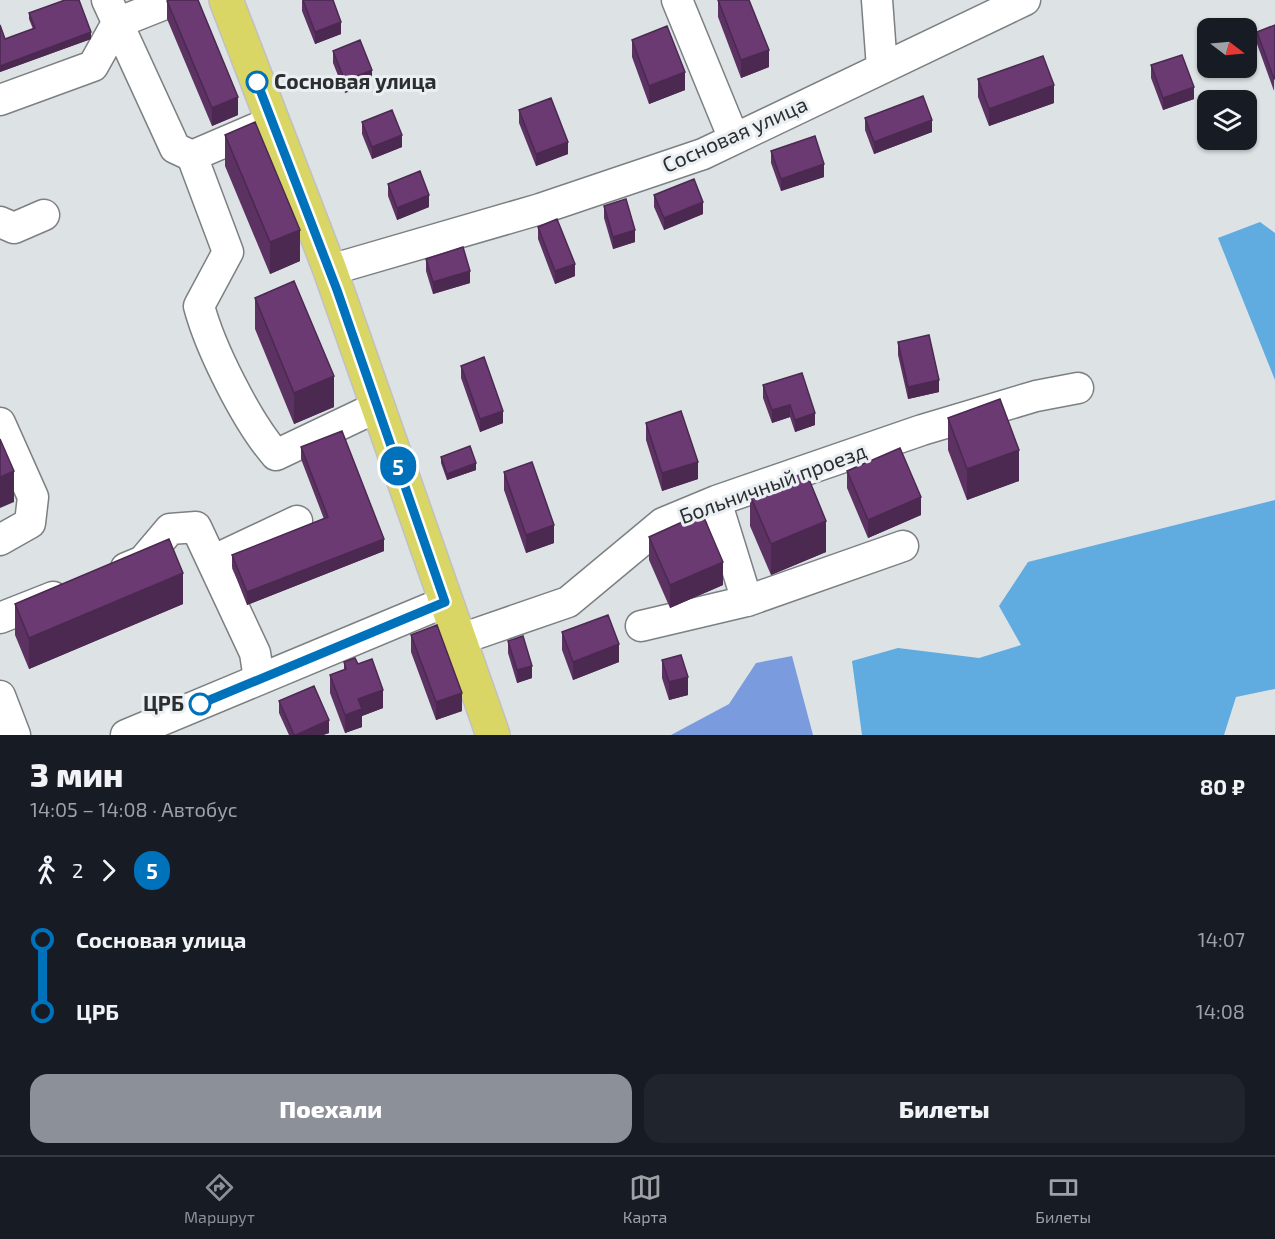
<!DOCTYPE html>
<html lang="ru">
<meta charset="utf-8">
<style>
:root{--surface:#171b24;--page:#20242c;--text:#f1f3f6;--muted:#9ea1a6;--line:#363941;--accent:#8c9099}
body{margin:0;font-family:"Exo 2",sans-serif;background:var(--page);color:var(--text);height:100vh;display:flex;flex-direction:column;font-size:22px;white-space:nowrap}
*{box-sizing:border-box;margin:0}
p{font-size:20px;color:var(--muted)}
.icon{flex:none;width:33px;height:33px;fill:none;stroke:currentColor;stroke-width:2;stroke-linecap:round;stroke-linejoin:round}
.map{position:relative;height:735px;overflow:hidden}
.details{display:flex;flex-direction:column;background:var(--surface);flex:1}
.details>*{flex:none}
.badge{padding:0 12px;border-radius:20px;font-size:21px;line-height:39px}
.needle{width:39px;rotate:106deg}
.buttons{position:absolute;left:1197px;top:18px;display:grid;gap:12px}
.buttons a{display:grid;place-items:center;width:60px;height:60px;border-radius:12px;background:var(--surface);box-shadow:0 2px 4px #0004;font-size:30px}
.map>.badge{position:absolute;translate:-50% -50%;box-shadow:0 0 0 3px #fff}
.legs{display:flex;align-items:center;gap:9px;height:66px;padding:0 30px;font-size:20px}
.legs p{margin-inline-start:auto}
.overview{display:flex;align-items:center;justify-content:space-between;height:102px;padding:0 30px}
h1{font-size:33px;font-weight:800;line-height:45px}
.cta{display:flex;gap:12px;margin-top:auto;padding:12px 30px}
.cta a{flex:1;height:69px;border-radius:18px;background:var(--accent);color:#fff;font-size:24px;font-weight:800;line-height:69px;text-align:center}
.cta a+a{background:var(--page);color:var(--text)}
ul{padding:0 30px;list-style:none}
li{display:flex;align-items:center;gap:21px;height:72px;font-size:22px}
li i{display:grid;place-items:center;width:9px;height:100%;margin:0 8px;background:currentColor}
li i::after{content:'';width:15px;height:15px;margin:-8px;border:4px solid;border-radius:50%;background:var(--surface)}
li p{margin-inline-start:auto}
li:first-child i{background:linear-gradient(#0000 50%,currentColor 0)}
li:last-child i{background:linear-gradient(currentColor 50%,#0000 0)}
.tab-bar{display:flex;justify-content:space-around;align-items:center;height:84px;border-top:2px solid var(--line);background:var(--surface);font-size:16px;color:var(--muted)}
.tab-bar a{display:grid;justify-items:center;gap:3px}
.tab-bar .on{color:var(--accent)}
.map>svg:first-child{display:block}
.forest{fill:#60abdf}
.water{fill:#7b9bdf}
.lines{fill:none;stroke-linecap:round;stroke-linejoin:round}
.minor-casing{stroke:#7c8083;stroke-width:33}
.major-casing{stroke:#c0c0c1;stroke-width:36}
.minor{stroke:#fff;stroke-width:30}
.major{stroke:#dad666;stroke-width:33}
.wall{fill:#5c3263}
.shaded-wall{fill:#4b2950}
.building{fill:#6b3a73;stroke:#4b2950;stroke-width:1.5}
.line-1-casing{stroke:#fff;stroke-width:14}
.line-1{stroke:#0072bc;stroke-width:9}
.stop-1-dot{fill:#fff;stroke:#0072bc;stroke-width:3}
.labels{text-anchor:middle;stroke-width:6;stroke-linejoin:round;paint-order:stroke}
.stop-label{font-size:21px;font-weight:bold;fill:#2c2e2f;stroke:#eaeff3;text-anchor:start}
.street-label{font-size:21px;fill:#2c2e2f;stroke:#eaeff3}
</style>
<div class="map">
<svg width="1275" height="735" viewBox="0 0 1275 735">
<rect width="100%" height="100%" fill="#dde2e5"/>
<path class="forest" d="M1260 222 1275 233V380L1218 238Z
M1275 500V689L1236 697 1224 735H862L852 661 898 648 979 658 1021 645 999 606 1028 562Z"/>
<path class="water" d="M792 656 813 735H671L729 704 756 663Z"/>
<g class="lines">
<g class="minor-casing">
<path id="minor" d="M107 0 175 148 192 156 262 126
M677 0 734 139
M877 0 882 68
M0 100 93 66 117 23 175 0
M192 156 228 252 199 306C210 348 247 422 276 455L379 406
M0 222 14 228 44 215
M330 270 540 209 703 154 1025 0
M0 423 33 497 30 523 0 540
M212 561 297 521
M126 568 143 561 170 529 196 527 255 653 259 679
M747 601 903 546
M0 618 53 597
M641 626 747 601 716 501
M458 640 568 602 663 523 716 501 922 430 1036 396 1078 388
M0 696 15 735
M126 735 445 602"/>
</g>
<g class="major-casing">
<path id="major" d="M226 0 330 270 493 735"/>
</g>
<use href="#minor" class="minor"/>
<use href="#major" class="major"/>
</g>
<path class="wall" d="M302 0 341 34 315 44 302 11Z
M718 0 769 67 741 78 718 17Z
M167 1 238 115 212 126 167 19Z
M29 13 91 39 0 72V25L5 39 33 29 29 19Z
M1275 25 1274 91 1257 44V32Z
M632 40 685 90 649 104 632 57Z
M333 51 372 82 345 93 333 63Z
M1151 65 1194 99 1163 110 1151 78Z
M978 79 1054 103 989 126 978 97Z
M519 110 568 154 536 166 519 123Z
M865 118 932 132 874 154 865 130Z
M362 122 402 147 372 159 362 134Z
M225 135 300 261 270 274 225 166Z
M771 151 824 177 781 191 771 163Z
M388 184 429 207 397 220 388 196Z
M654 195 703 214 664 230 654 207Z
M604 206 635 242 613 249 604 218Z
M538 227 575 276 555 284 538 239Z
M426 259 470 283 433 294 426 271Z
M255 298 334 407 294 424 255 329Z
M898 342 939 392 908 399 898 355Z
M461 366 503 423 480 432 461 378Z
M802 373 815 425 795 432 790 417 772 423 763 398V385Z
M948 418 1019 481 967 500 948 450Z
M646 423 698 479 662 491 646 440Z
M301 447 384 551 247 605 232 567V555L324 519 301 459Z
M441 457 476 470 447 480 441 463Z
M847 471 921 515 868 538 847 488Z
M504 472 554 543 526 553 504 490Z
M750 495 826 552 771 575 750 526Z
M649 537 723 585 670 608 649 560Z
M15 604H183L29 669 15 635Z
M562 632 619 662 573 680 562 650Z
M411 635 462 711 436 720 411 652Z
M508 641 532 678 517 683 508 653Z
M662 660 688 695 669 700 662 678Z
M344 662 358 664 383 708 362 716V727L345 733 330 693V675L344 670Z
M279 701 329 733 323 735H289L279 713Z"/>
<path class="shaded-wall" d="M341 22V34L315 44V32Z
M91 32V39L0 72V66Z
M769 50V67L741 78V60Z
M372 70V82L345 93V81Z
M685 72V90L649 104V86Z
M1054 85V103L989 126V109Z
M1194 87V99L1163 110V98Z
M238 97V115L212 126V108Z
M932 120V132L874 154V142Z
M402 135V147L372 159V147Z
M568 142V154L536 166V154Z
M824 164V177L781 191V179Z
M429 195V207L397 220V208Z
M703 202V214L664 230V218Z
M300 230V261L270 274V242Z
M635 230V242L613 249V237Z
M575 264V276L555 284V271Z
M470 271V283L433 294V282Z
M334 376V407L294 424V393Z
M939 380V392L908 399V387Z
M790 405V417L772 423V410Z
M503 411V423L480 432V419Z
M815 413V425L795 432V420Z
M1019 450V481L967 500V469Z
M698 462V479L662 491V473Z
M476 463V470L447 480V474Z
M14 471V502L0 508V477Z
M921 497V515L868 538V520Z
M826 521V552L771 575V544Z
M554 525V543L526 553V535Z
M384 539V551L247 605V592Z
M723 562V585L670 608V585Z
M183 573V604L29 669V638Z
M619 644V662L573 680V662Z
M532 666V678L517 683V670Z
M688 677V695L669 700V682Z
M383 690V708L362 716V727L345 733V715L358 699Z
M462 693V711L436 720V702Z
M329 720V733L323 735H296Z"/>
<path class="building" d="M65 0H79L91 32 0 66V25L5 39 35 28 29 13Z
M169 0H198L238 97 212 108 167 1Z
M303 0H333L341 22 315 32Z
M718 0H749L769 50 741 60Z
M1275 25V78L1274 79 1257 32Z
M667 26 685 72 649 86 632 40Z
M360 40 372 70 345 81 333 51Z
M1182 55 1194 87 1163 98 1151 65Z
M1043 56 1054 85 989 109 978 79Z
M923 96 932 120 874 142 865 118Z
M551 98 568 142 536 154 519 110Z
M392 110 402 135 372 147 362 122Z
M255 122 300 230 270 242 225 135Z
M815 136 824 164 781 179 771 151Z
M420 171 429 195 397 208 388 184Z
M694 179 703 202 664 218 654 195Z
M626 199 635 230 613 237 604 206Z
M557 219 575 264 555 271 538 227Z
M463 247 470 271 433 282 426 259Z
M294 281 334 376 294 393 255 298Z
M929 335 939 380 908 387 898 342Z
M484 357 503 411 480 419 461 366Z
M802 373 815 413 795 420 790 405 772 410 763 385Z
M1000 399 1019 450 967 469 948 418Z
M681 411 698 462 662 473 646 423Z
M342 431 384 539 247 592 232 555 328 517 301 447Z
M0 439 14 471 0 477Z
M470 446 476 463 447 474 441 457Z
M900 448 921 497 868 520 847 471Z
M532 462 554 525 526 535 504 472Z
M806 472 826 521 771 544 750 495Z
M702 513 723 562 670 585 649 537Z
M169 539 183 573 29 638 15 604Z
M608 615 619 644 573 662 562 632Z
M437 625 462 693 436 702 411 635Z
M523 636 532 666 517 670 508 641Z
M681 655 688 677 669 682 662 660Z
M355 658 358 664 372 659 383 690 358 699 362 709 345 715 330 675 346 669 344 662Z
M314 686 329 720 296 735H294L279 701Z"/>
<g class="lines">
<g class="line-1-casing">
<path id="line-1" d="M200 704 445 602 337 290 257 82"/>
</g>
<use href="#line-1" class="line-1"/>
</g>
<g class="stop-1-dot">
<circle cx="257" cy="82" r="10"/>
<circle cx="200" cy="704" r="10"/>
</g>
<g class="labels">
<g class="stop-label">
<text x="274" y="89">Сосновая улица</text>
<text x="184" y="711" text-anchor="end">ЦРБ</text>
</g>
<g class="street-label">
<text transform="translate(735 135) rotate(-24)" y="7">Сосновая улица</text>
<text transform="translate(773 484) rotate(-20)" y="7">Больничный проезд</text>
</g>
</g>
</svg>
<div class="buttons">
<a><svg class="needle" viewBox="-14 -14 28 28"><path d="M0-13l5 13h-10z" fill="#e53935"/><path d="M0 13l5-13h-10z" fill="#9ea1a6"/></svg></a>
<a><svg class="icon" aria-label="layers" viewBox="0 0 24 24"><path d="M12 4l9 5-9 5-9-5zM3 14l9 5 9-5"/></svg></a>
</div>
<b class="badge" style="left:398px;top:466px;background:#0072bc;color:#fff">5</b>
</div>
<section class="details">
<div class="overview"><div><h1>3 мин</h1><p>14:05 – 14:08 · Автобус</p></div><b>80 ₽</b></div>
<div class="legs"><svg class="icon" aria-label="walk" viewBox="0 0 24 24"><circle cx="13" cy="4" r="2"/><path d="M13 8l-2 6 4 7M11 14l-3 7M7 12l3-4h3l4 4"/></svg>2<svg class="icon" aria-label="forward" viewBox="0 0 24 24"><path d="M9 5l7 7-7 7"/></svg><b class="badge" style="background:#0072bc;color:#fff">5</b></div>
<ul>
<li><i style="color:#0072bc"></i><b>Сосновая улица</b><p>14:07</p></li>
<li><i style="color:#0072bc"></i><b>ЦРБ</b><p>14:08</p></li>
</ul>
<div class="cta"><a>Поехали</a><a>Билеты</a></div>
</section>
<nav class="tab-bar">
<a class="on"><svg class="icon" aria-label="directions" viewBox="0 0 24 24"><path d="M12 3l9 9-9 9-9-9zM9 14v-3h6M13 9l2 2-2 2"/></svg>Маршрут</a>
<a><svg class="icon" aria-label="map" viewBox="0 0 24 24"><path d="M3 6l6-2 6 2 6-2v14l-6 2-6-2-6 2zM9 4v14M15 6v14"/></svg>Карта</a>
<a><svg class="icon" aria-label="tickets" viewBox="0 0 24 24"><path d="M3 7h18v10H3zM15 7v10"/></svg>Билеты</a>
</nav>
